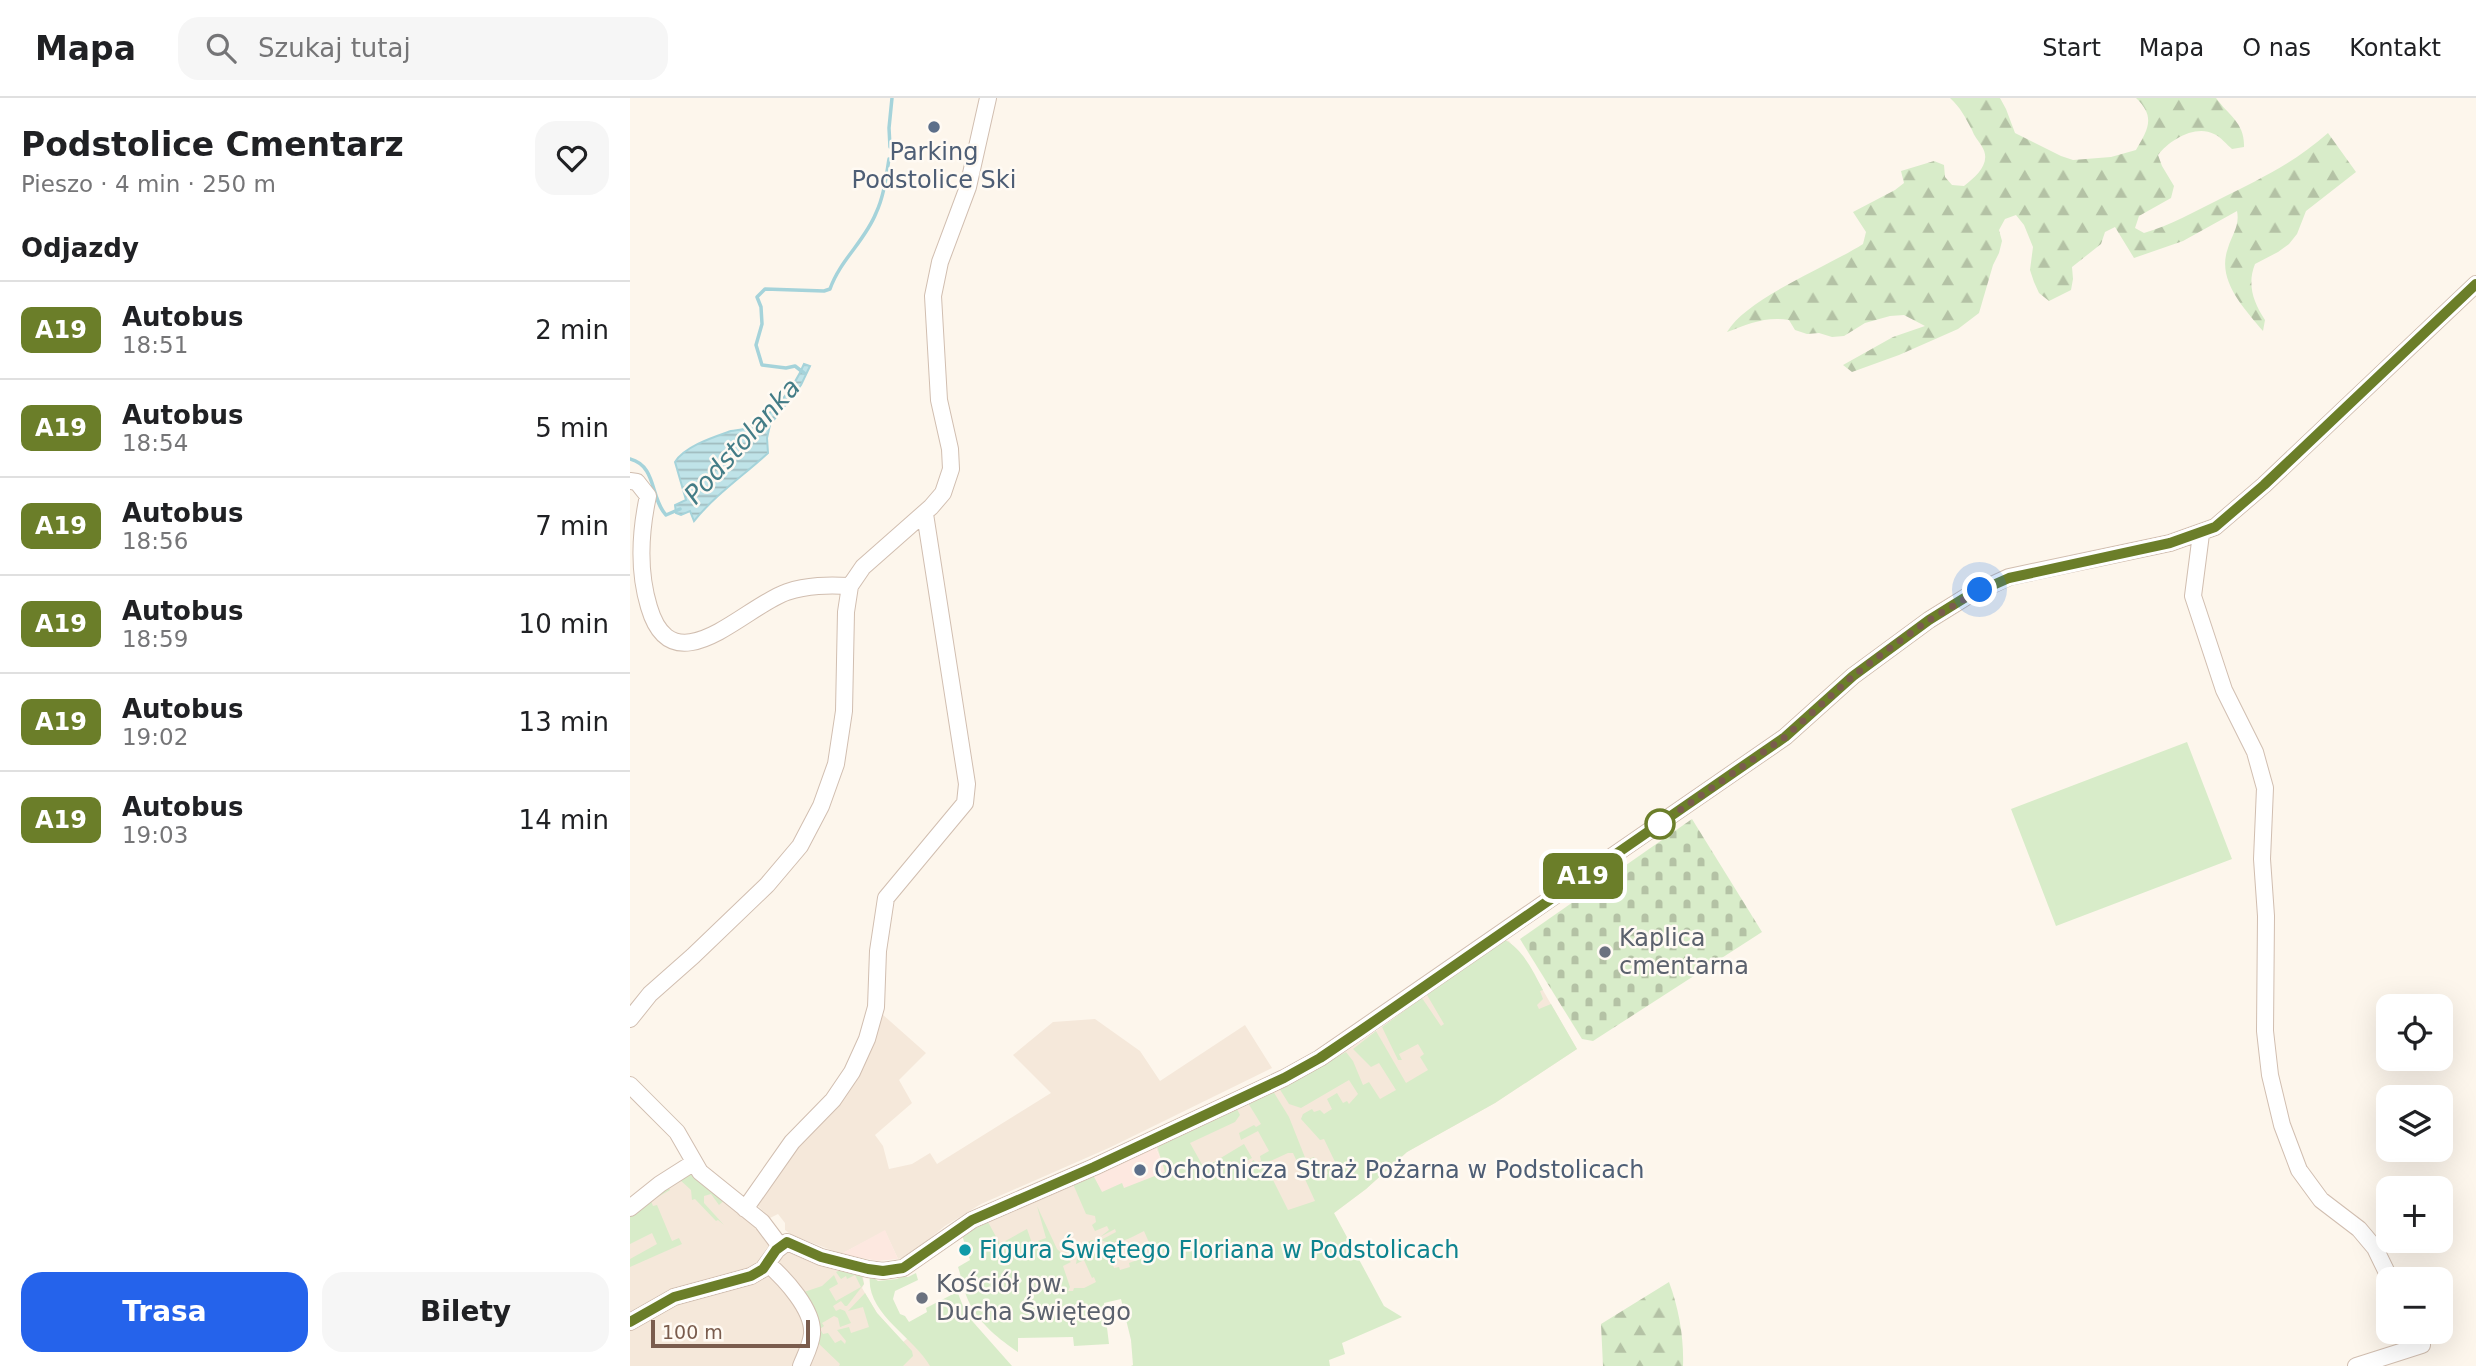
<!DOCTYPE html>
<html lang="pl">
<meta charset="utf-8">
<style>
:root{--surface:#fff;--page:#f6f6f6;--text:#202124;--muted:#757577;--line:#e0e0e0;--accent:#2563eb}
body{margin:0;font-family:"DejaVu Sans",sans-serif;background:var(--page);color:var(--text);height:100vh;display:flex;flex-direction:column;font-size:26px;white-space:nowrap}
*{box-sizing:border-box;margin:0}
p{font-size:23px;color:var(--muted)}
.icon{flex:none;width:38px;height:38px;fill:none;stroke:currentColor;stroke-width:2;stroke-linecap:round;stroke-linejoin:round}
.map{position:relative;flex:1;overflow:hidden}
.sheet{display:flex;flex-direction:column;background:var(--surface);width:630px}
.sheet>*{flex:none}
.badge{padding:0 14px;border-radius:10px;font-size:24px;line-height:46px}
.fabs{position:absolute;left:1746px;top:896px;display:grid;gap:14px}
.fabs a{display:grid;place-items:center;width:77px;height:77px;border-radius:14px;background:var(--surface);box-shadow:0 7px 28px #0002;font-size:35px}
.scale{position:absolute;left:21px;bottom:18px;width:159px;box-sizing:border-box;padding-left:7px;border:4px solid #7a5c4d;border-top:0;font-size:19px;line-height:24px;white-space:nowrap;color:#7a5c4d;-webkit-text-stroke:5px #fffaf3;paint-order:stroke}
.you{position:absolute;width:35px;height:35px;margin:-18px;border:5px solid #fff;border-radius:50%;background:#1a73e8;box-shadow:0 0 0 10px #1a73e833}
.map>.badge{position:absolute;translate:-50% -50%;box-shadow:0 0 0 4px #fff}
h2{padding:0 21px;font-size:26px;line-height:63px}
.round{display:grid;place-items:center;flex:none;width:74px;height:74px;border-radius:21px;background:var(--page)}
.head{display:flex;align-items:center;justify-content:space-between;height:119px;padding:0 21px}
h1{font-size:33px;font-weight:800;line-height:52px}
.cta{display:flex;gap:14px;margin-top:auto;padding:14px 21px}
.cta a{flex:1;height:80px;border-radius:21px;background:var(--accent);color:#fff;font-size:28px;font-weight:800;line-height:80px;text-align:center}
.cta a+a{background:var(--page);color:var(--text)}
ul{padding:0;list-style:none}
li{display:flex;align-items:center;gap:21px;height:98px;padding:0 21px;border-top:2px solid var(--line)}
li div{flex:1}
li b{display:block;font-size:26px}
li em{font-style:normal}
li .badge{min-width:77px;font-weight:700;text-align:center}
header{display:flex;align-items:center;gap:42px;box-sizing:border-box;height:98px;padding:0 35px;background:var(--surface);border-bottom:2px solid var(--line)}
header strong{font-size:33px}
nav{display:flex;gap:38px;margin-inline-start:auto;font-size:24px}
.search{width:490px;height:63px;background:var(--page);display:flex;align-items:center;gap:18px;box-sizing:border-box;padding:0 24px;border-radius:21px;color:var(--muted);font-size:26px}
main{display:flex;flex:1;min-height:0}
.map>svg:first-child{display:block}
.residential{fill:#f5e8da}
.commercial{fill:#fde8e0}
.green{fill:#d8ecc9;fill-rule:evenodd}
.forest{fill:url(#forest-firs)}
.cemetery{fill:url(#cemetery-stones)}
.water{fill:url(#water-rules);stroke:#a5d3da;stroke-width:2}
.lines{fill:none;stroke-linecap:round;stroke-linejoin:round}
.stream{stroke:#a5d3da;stroke-width:3.5}
.minor-casing{stroke:#d1beb0;stroke-width:18}
.minor{stroke:#fff;stroke-width:16}
.line-casing{stroke:#fff;stroke-width:16}
.line{stroke:#6b7e29;stroke-width:10}
.walk{stroke:#7a5c4d;stroke-width:7;stroke-dasharray:0 12.6}
.service-dot{fill:#5c6f8a;stroke:#fffaf3;stroke-width:2.5}
.stop-dot{fill:#fff;stroke:#6b7e29;stroke-width:3.5}
.worship-dot{fill:#6b7280;stroke:#fffaf3;stroke-width:2.5}
.culture-dot{fill:#0f9aa8;stroke:#fffaf3;stroke-width:2.5}
.labels{text-anchor:middle;stroke-width:5;stroke-linejoin:round;paint-order:stroke}
.service-label{font-size:24px;fill:#4e5e75;stroke:#fffaf3}
.worship-label{font-size:24px;fill:#5b616d;stroke:#fffaf3;text-anchor:start}
.culture-label{font-size:24px;fill:#0d838f;stroke:#fffaf3;text-anchor:start}
.water-label{font-size:26px;font-style:italic;fill:#437c86;stroke:#fffaf3}
</style>
<header>
<strong>Mapa</strong>
<div class="search"><svg class="icon" aria-label="search" viewBox="0 0 24 24"><circle cx="10" cy="10" r="6"/><path d="M15 15l6 6"/></svg>Szukaj tutaj</div>
<nav><a>Start</a><a>Mapa</a><a>O nas</a><a>Kontakt</a></nav>
</header>
<main>
<section class="sheet">
<div class="head"><div><h1>Podstolice Cmentarz</h1><p>Pieszo · 4 min · 250 m</p></div><a class="round"><svg class="icon" aria-label="heart" viewBox="0 0 24 24"><path d="M12 20l-8-8c-3-5 5-10 8-4 3-6 11-1 8 4z"/></svg></a></div>
<h2>Odjazdy</h2>
<ul>
<li><span class="badge" style="background:#6b7e29;color:#fff">A19</span><div><b>Autobus</b><p>18:51</p></div><em>2 min</em></li>
<li><span class="badge" style="background:#6b7e29;color:#fff">A19</span><div><b>Autobus</b><p>18:54</p></div><em>5 min</em></li>
<li><span class="badge" style="background:#6b7e29;color:#fff">A19</span><div><b>Autobus</b><p>18:56</p></div><em>7 min</em></li>
<li><span class="badge" style="background:#6b7e29;color:#fff">A19</span><div><b>Autobus</b><p>18:59</p></div><em>10 min</em></li>
<li><span class="badge" style="background:#6b7e29;color:#fff">A19</span><div><b>Autobus</b><p>19:02</p></div><em>13 min</em></li>
<li><span class="badge" style="background:#6b7e29;color:#fff">A19</span><div><b>Autobus</b><p>19:03</p></div><em>14 min</em></li>
</ul>
<div class="cta"><a>Trasa</a><a>Bilety</a></div>
</section>
<div class="map">
<svg width="1846" height="1268" viewBox="0 0 1846 1268">
<defs>
<pattern id="forest-firs" width="22" height="20" patternUnits="userSpaceOnUse" patternTransform="scale(1.75)"><rect width="22" height="20" fill="#d8ecc9"/><path d="M5 1l3.5 6h-7zM16 11l3.5 6h-7z" fill="#b4c2a5"/></pattern>
<pattern id="cemetery-stones" width="16" height="16" patternUnits="userSpaceOnUse" patternTransform="scale(1.75)"><rect width="16" height="16" fill="#d8ecc9"/><path d="M2 7V4a2 2 0 0 1 4 0v3zM10 15v-3a2 2 0 0 1 4 0v3z" fill="#b4c2a5"/></pattern>
<pattern id="water-rules" width="6" height="5" patternUnits="userSpaceOnUse" patternTransform="scale(1.75)"><rect width="6" height="5" fill="#bfe3e8"/><path d="M0 2.5h6" fill="none" stroke="#a0bbbe"/></pattern>
</defs>
<rect width="100%" height="100%" fill="#fdf6ec"/>
<path class="residential" d="M875 842 879 843 900 870 947 951 865 1005 777 1054 736 1091 704 1115 433 1201 370 1146 360 1131 358 1124 463 1077 483 1089 536 1074 526 1050 693 968 746 933Z
M252 916 296 955 269 982 282 1005 245 1037 253 1048 259 1071 282 1066 300 1055 307 1066 421 995 383 957 423 924 465 921 510 953 530 983 615 927 642 970 481 1049 351 1106 315 1128 278 1158 268 1161 255 1133 211 1156 170 1140 167 1141 155 1132V1125L148 1116 140 1120 124 1104 175 1034Z
M50 1079 96 1101 114 1120 121 1121 140 1148 132 1165 103 1177 49 1190 0 1216V1118Z
M158 1152 208 1173 212 1171 233 1179 234 1186 232 1190 247 1215 273 1244 278 1240 302 1268H0V1232L53 1203 144 1166Z"/>
<path class="commercial" d="M529 1047 526 1051 536 1074 488 1095 472 1094 463 1077Z
M255 1132 268 1161 248 1163 211 1156Z"/>
<path class="green" d="M1557 644 1602 761 1426 828 1381 711Z
M875 842C893 851 904 875 913 892L910 893 913 901 907 907 909 911 921 906 947 951 865 1005 777 1054 736 1091 704 1115 754 1208 772 1219 712 1245 715 1256 699 1262 700 1268H501L503 1267 501 1242 491 1201 474 1205 479 1246 444 1248 443 1239 388 1240V1254C370 1242 349 1225 340 1206 334 1195 332 1181 328 1169L340 1162 332 1137 358 1124 370 1146 397 1131 402 1145 416 1140 407 1108 427 1151 441 1164 433 1168 440 1189 438 1193H443L444 1190H454L466 1184 464 1179 462 1180 454 1162 446 1166 449 1148 462 1142 475 1149 484 1170 489 1169 490 1172 500 1169 499 1165 524 1156 514 1133C500 1140 486 1149 471 1142L486 1134 485 1131 470 1139 479 1132 477 1128 465 1133 462 1127 466 1124 465 1118 456 1116 443 1086 463 1077 472 1094 492 1085 494 1090 535 1074 527 1048 606 1009 610 1017 605 1024 560 1045 574 1070 614 1046 622 1060 613 1065 619 1071 623 1062 628 1065 631 1063 630 1058 639 1053 628 1033 611 1042 609 1035 624 1027 626 1029 631 1026 618 1005 643 993 659 1019 676 1062 684 1059 692 1078 698 1076 697 1071 706 1066 694 1041 690 1042 671 1021 673 1016 682 1011 684 1014 690 1012 694 1016 702 1011 697 1001 707 995 713 1005 717 1003 719 1006 728 996 719 982 671 1010 659 1006 649 990 716 954 723 963 733 987 739 984 750 1001 766 992 749 965 741 969 723 951 746 933 776 985 798 972 790 959 794 956 788 946 769 956 772 962H768L752 929 792 900 811 928 814 926 797 897ZM658 1055H663L685 1103 658 1112 638 1072 636 1065Z
M57 1074 72 1080 97 1100 89 1107 81 1096 74 1098V1105L94 1127 88 1122 86 1123 65 1101 62 1102 61 1092 49 1081 38 1088 40 1092 21 1103 23 1108 27 1107 42 1143 49 1140 52 1146 0 1169V1161L27 1146 22 1135 0 1146V1113C20 1101 34 1082 57 1074Z
M212 1171 231 1175 234 1186 217 1208H215L211 1203 203 1208 206 1213 210 1211 215 1213 221 1225 210 1229 208 1220 204 1218 192 1225 194 1228 190 1231 193 1236 198 1235 205 1245 211 1242 215 1246 216 1243 207 1232 219 1229 221 1235 239 1229 233 1209 218 1213 235 1195 247 1215 282 1253 283 1258 273 1268H209L210 1266 187 1244 171 1195 192 1188 204 1177 208 1186 199 1191 206 1203 231 1189 225 1177 217 1181 216 1178 211 1181 206 1174Z
M286 1175 288 1182 265 1193 263 1201 270 1216 275 1218 279 1224 297 1214 296 1210 325 1195 321 1187 324 1185 336 1216 382 1268H300C284 1239 235 1215 240 1177L248 1183 267 1181 273 1178 278 1179Z"/>
<path class="forest" d="M1320 0H1370L1376 11 1385 35 1431 58 1443 62 1481 59 1506 52C1518 31 1526 19 1506 0H1586C1599 18 1615 25 1614 49L1602 51C1597 47 1591 39 1584 36 1566 26 1539 42 1528 57L1532 68 1544 88 1541 100 1509 118 1505 130 1514 135C1541 127 1564 114 1588 102 1629 81 1663 66 1698 35L1726 74 1676 113 1667 136 1659 146 1648 154 1625 166C1617 186 1623 204 1635 222L1633 233C1614 210 1586 182 1598 150 1602 136 1610 128 1607 113L1553 143 1504 160 1485 129 1475 134 1471 146 1442 169 1443 181 1441 192 1419 203 1409 195 1404 184 1400 172 1403 149 1394 127 1386 117 1375 121 1369 132 1372 143 1369 155 1363 167 1349 215 1328 231 1269 257 1222 274 1213 267 1263 239 1295 228 1274 217 1260 218 1235 225 1214 238 1202 239 1189 235 1177 236 1165 232 1159 222C1136 218 1118 226 1097 234 1117 200 1197 169 1233 146L1236 134 1223 114 1265 92 1274 85 1271 73 1304 63 1314 67 1315 79 1322 87 1334 88C1347 78 1363 64 1351 47 1348 42 1344 38 1342 32 1335 19 1331 10 1320 0Z
M1039 1184C1049 1211 1054 1240 1053 1268H973L971 1226Z"/>
<path class="cemetery" d="M1062 721 1132 834 963 943 952 941 890 841Z"/>
<path class="water" d="M174 266 180 268 171 287 140 327 137 340 138 355C113 378 86 396 64 423L60 413 51 417 46 415 45 407 56 402 45 364C55 348 84 339 101 333 106 332 112 332 117 330 142 319 164 290 174 266Z"/>
<g class="lines">
<path class="stream" d="M260 49 259 30 262 0
M174 275 165 268 156 270 132 267 126 247 132 226 131 209 127 199 135 191 194 193 200 191C210 162 235 143 246 115 254 98 256 79 259 61
M0 361C27 368 20 400 36 417L50 411"/>
<g class="minor-casing">
<path id="minor" d="M0 383 7 384 18 398C10 435 8 473 19 509 43 591 115 508 157 494 178 487 198 487 220 488
M1571 436 1563 498 1594 592 1625 654 1635 690 1632 761 1636 818 1635 933 1640 977 1652 1027 1669 1072 1691 1102 1729 1131 1745 1150 1760 1181
M0 921 20 896 63 858 137 787 170 748 191 708 206 666 214 613 216 514 220 488 233 469 301 409 313 395 321 371 320 351 309 302 303 198 310 164 338 89 358 0
M0 987 47 1034 70 1074 132 1124 150 1148
M0 1110 30 1086 63 1065
M115 1111 162 1044 203 1002 222 974 237 941 246 909 248 853 256 800 335 705 337 686 295 416
M138 1166C155 1181 184 1212 182 1236 181 1247 175 1258 171 1268
M0 1224 44 1199 121 1178 133 1171 147 1152 157 1144 191 1159 238 1171 253 1173 273 1170 342 1122 464 1069 654 980 690 960 1155 639 1223 578 1299 522 1336 499 1379 479 1540 445 1585 429 1634 387 1846 186
M1726 1268 1792 1247 1786 1234"/>
</g>
<use href="#minor" class="minor"/>
</g>
<g class="lines">
<g class="line-casing">
<path id="line" d="M0 1224 44 1199 121 1178 133 1171 146 1152 157 1144 191 1159 238 1171 253 1173 273 1170 342 1122 464 1069 654 980 690 960 730 933 1155 639 1223 578 1299 522 1336 499 1379 480 1540 445 1585 429 1634 387 1846 186"/>
</g>
<use href="#line" class="line"/>
<path class="walk" d="M1030 726 1155 639 1223 578 1260 550 1299 522 1350 492"/>
</g>
<g class="service-dot">
<circle cx="304" cy="29" r="7"/>
<circle cx="510" cy="1072" r="7"/>
</g>
<circle class="stop-dot" cx="1030" cy="726" r="14"/>
<g class="worship-dot">
<circle cx="975" cy="854" r="7"/>
<circle cx="292" cy="1200" r="7"/>
</g>
<circle class="culture-dot" cx="335" cy="1152" r="7"/>
<g class="labels">
<g class="service-label">
<text x="304" y="62">Parking<tspan x="304" dy="28">Podstolice Ski</tspan></text>
<text x="524" y="1080" text-anchor="start">Ochotnicza Straż Pożarna w Podstolicach</text>
</g>
<g class="worship-label">
<text x="989" y="848">Kaplica<tspan x="989" dy="28">cmentarna</tspan></text>
<text x="306" y="1194">Kościół pw.<tspan x="306" dy="28">Ducha Świętego</tspan></text>
</g>
<g class="culture-label">
<text x="349" y="1160">Figura Świętego Floriana w Podstolicach</text>
</g>
<g class="water-label">
<text transform="translate(112 343) rotate(-48)" y="9">Podstolanka</text>
</g>
</g>
</svg>
<div class="fabs">
<a><svg class="icon" aria-label="locate" viewBox="0 0 24 24"><circle cx="12" cy="12" r="6"/><path d="M12 2v4M12 18v4M2 12h4M18 12h4"/></svg></a>
<a><svg class="icon" aria-label="layers" viewBox="0 0 24 24"><path d="M12 4l9 5-9 5-9-5zM3 14l9 5 9-5"/></svg></a>
<a>+</a>
<a>−</a>
</div>
<div class="scale">100 m</div>
<div class="you" style="left:1350px;top:492px"></div>
<b class="badge" style="left:953px;top:778px;background:#6b7e29;color:#fff">A19</b>
</div>
</main>
